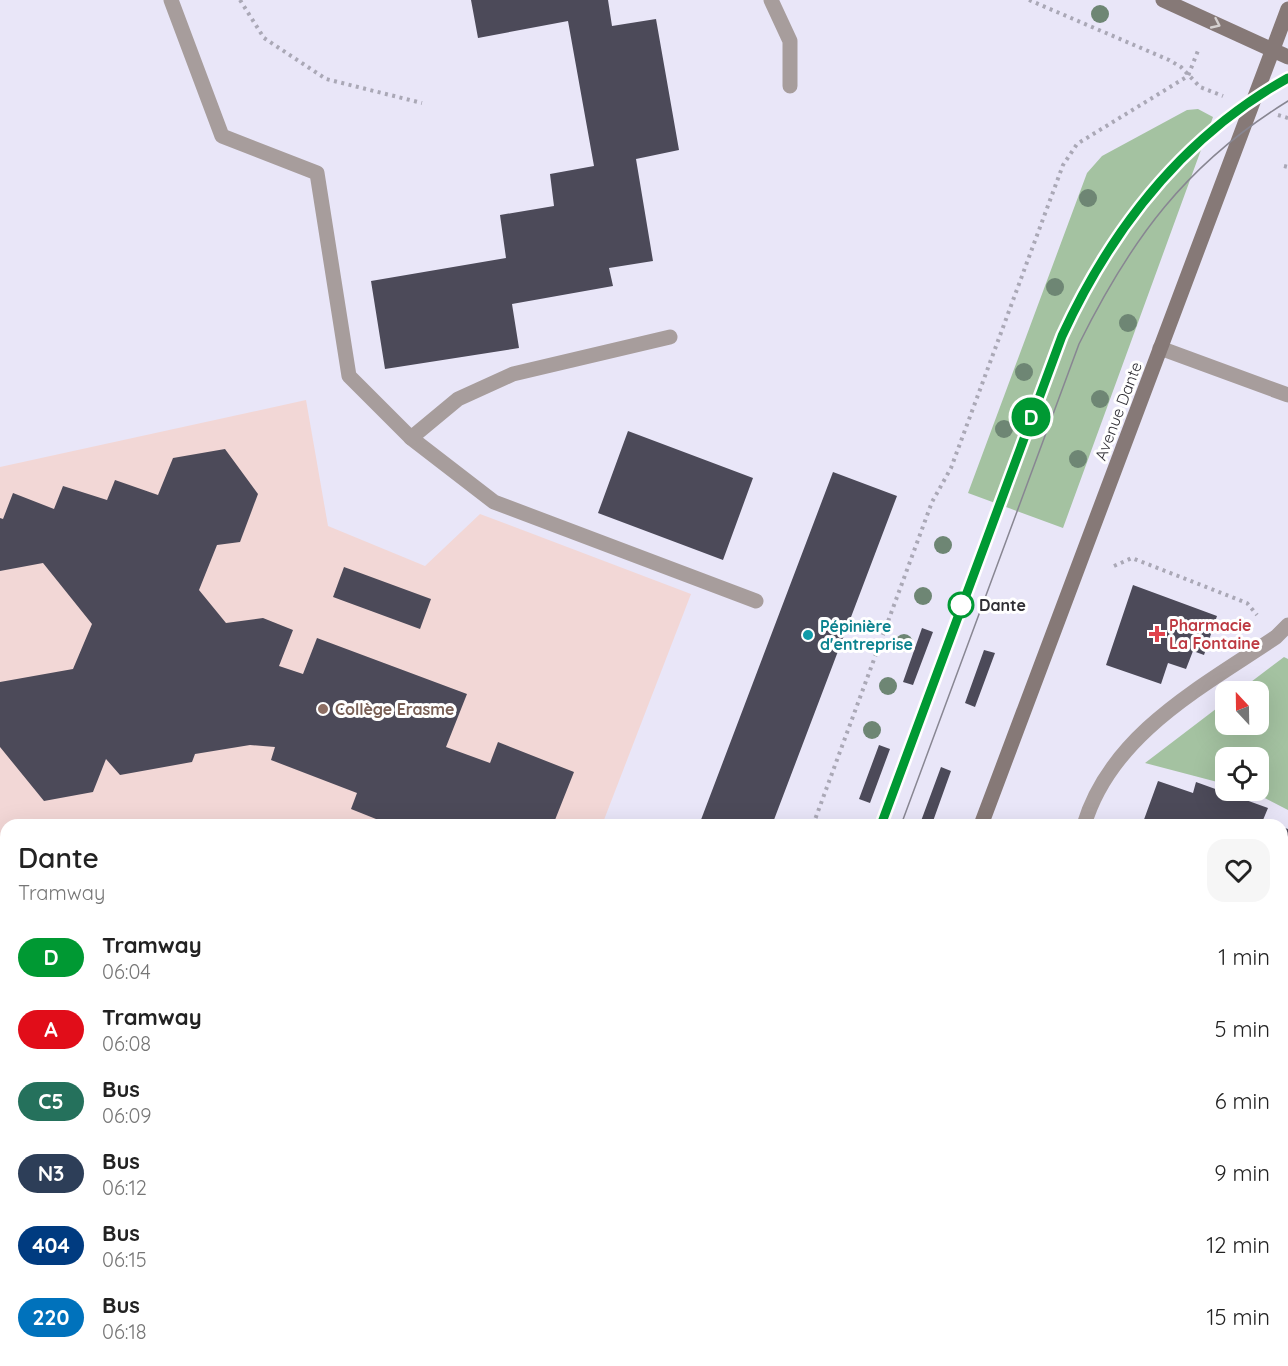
<!DOCTYPE html>
<html lang="fr">
<meta charset="utf-8">
<style>
:root{--surface:#fff;--page:#f6f6f6;--text:#222;--muted:#767676}
body{margin:0;font-family:Quicksand,sans-serif;background:var(--page);color:var(--text);height:100vh;display:flex;flex-direction:column;font-size:22px;white-space:nowrap}
*{box-sizing:border-box;margin:0}
p{font-size:20px;color:var(--muted)}
.icon{flex:none;width:33px;height:33px;fill:none;stroke:currentColor;stroke-width:2;stroke-linecap:round;stroke-linejoin:round}
.map{position:relative;flex:1;overflow:hidden}
.details{position:absolute;left:0px;top:819px;width:1288px;height:548px;display:flex;flex-direction:column;background:var(--surface);border-radius:18px 18px 0 0;box-shadow:0 6px 24px #0002}
.details>*{flex:none}
.badge{padding:0 12px;border-radius:20px;font-size:21px;line-height:39px}
.needle{width:39px;rotate:338deg}
.fabs{position:absolute;left:1215px;top:681px;display:grid;gap:12px}
.fabs a{display:grid;place-items:center;width:54px;height:54px;border-radius:12px;background:var(--surface);box-shadow:0 6px 24px #0002;font-size:30px}
.map>.badge{position:absolute;translate:-50% -50%;box-shadow:0 0 0 3px #fff}
.round{display:grid;place-items:center;flex:none;width:63px;height:63px;border-radius:18px;background:var(--page)}
.head{display:flex;align-items:center;justify-content:space-between;height:102px;padding:0 18px}
h1{font-size:28px;font-weight:600;line-height:45px}
ul{padding:0;list-style:none}
li{display:flex;align-items:center;gap:18px;height:72px;padding:0 18px}
li div{flex:1}
li b{display:block;font-size:22px}
li em{font-style:normal}
li .badge{min-width:66px;font-weight:700;text-align:center}
.map>svg:first-child{display:block}
.education{fill:#f2d7d6}
.green{fill:#a4c2a1}
.building{fill:#4c4a59}
.lines{fill:none;stroke-linecap:round;stroke-linejoin:round}
.path{stroke:#aaa8b6;stroke-width:4;stroke-dasharray:3 4.5;stroke-linecap:butt}
.lane{stroke:#a79d9c;stroke-width:15}
.street{stroke:#a79d9c;stroke-width:15}
.secondary{stroke:#867977;stroke-width:15}
.tram{stroke:#888692;stroke-width:1.5}
.tree{fill:#6e8674}
.oneway{stroke:#d5d0cf}
.line-casing{stroke:#fff;stroke-width:14}
.line{stroke:#093;stroke-width:9}
.stop-dot{fill:#fff;stroke:#093;stroke-width:3}
.health-dot{fill:#e0444e;stroke:#fff;stroke-width:2}
.culture-dot{fill:#0f9aa8;stroke:#fff;stroke-width:2}
.education-dot{fill:#8d6e63;stroke:#fff;stroke-width:2}
.labels{text-anchor:middle;stroke-width:6;stroke-linejoin:round;paint-order:stroke}
.street-label{font-size:16px;fill:#302f35;stroke:#fff}
.stop-label{font-size:16px;font-weight:bold;fill:#302f35;stroke:#fff;text-anchor:start}
.health-label{font-size:16px;font-weight:bold;fill:#be3a42;stroke:#fff;text-anchor:start}
.culture-label{font-size:16px;font-weight:bold;fill:#0d838f;stroke:#fff;text-anchor:start}
.education-label{font-size:16px;font-weight:bold;fill:#785e54;stroke:#fff;text-anchor:start}
</style>
<div class="map">
<svg width="1288" height="1366" viewBox="0 0 1288 1366">
<rect width="100%" height="100%" fill="#e9e6f8"/>
<path class="education" d="M306 400 328 526 425 566 480 514 691 594 602 825H6V951H0V467Z"/>
<path class="green" d="M1198 109 1213 117 1063 528 968 493 1087 173 1102 156 1187 110Z
M1284 657 1288 659V810L1251 791 1258 790V758H1226L1225 784 1145 763 1225 702 1226 724H1258V692L1239 691Z
M1283 1327 1288 1330V1366H1201L1199 1361 1282 1360Z
M582 1360H707V1361L705 1366H572Z
M774 1361V1360L800 1361 799 1366H772Z
M835 1361H874L875 1366H834Z
M1091 1361H1176L1178 1366H1089Z"/>
<path class="building" d="M471 0H608L612 26 656 19 679 150 636 159 653 261 609 268 613 286 512 304 519 348 385 369 371 281 506 258 500 215 554 206 550 174 594 166 568 21 478 38Z
M628 431 753 478 723 560 598 513Z
M225 449 258 494 240 542 217 545 199 590 226 623 263 618 293 630 279 666 303 674 317 638 467 694 446 747 490 763 498 742 574 772 553 825H391L351 809 357 793 271 760 275 747 250 745 195 754 192 762 120 775 106 759 93 792 44 801 0 747V682L73 669 92 624 43 563 0 571V518L3 519 13 493 54 509 63 486 107 500 115 480 158 495 173 458Z
M833 472 897 496 772 825H699Z
M344 567 431 599 420 629 333 597Z
M1133 585 1217 616 1204 655 1193 651 1186 669 1168 663 1161 684 1106 665Z
M922 628 933 632 913 685 903 682Z
M984 650 995 653 975 707 965 703Z
M879 745 890 749 870 803 859 799Z
M941 767 951 771 932 824 921 821Z
M1158 781 1193 793 1196 782 1268 808 1263 820 1277 825H1142Z
M1282 827 1288 829V865L1283 879Z
M0 1081 6 1084V1098L0 1114Z
M0 1127 6 1130V1225L0 1222Z
M1288 1223V1253L1282 1251V1237Z
M0 1286 6 1288V1360H90L88 1366H0Z
M117 1360H208L206 1366H115Z
M250 1360H347L345 1366H248Z
M417 1360H469L467 1366H415Z
M1026 1360H1079L1077 1366H1030L1026 1365Z"/>
<g class="lines">
<path class="path" d="M240 0 264 38 326 79 422 103
M1029 0 1169 60 1181 67 1200 87 1223 96
M1278 115 1288 118
M1284 166 1288 167
M1114 566 1132 558 1247 603 1257 615
M813 825 932 502 951 468 1063 165 1077 144 1188 76 1199 48
M1282 1316 1288 1318
M969 1360 971 1366
M1188 1360 1190 1366
M713 1366 716 1360"/>
<path class="lane" d="M1160 348 1288 395
M411 438 494 502 756 601"/>
<path class="street" d="M171 0 222 136 317 173 349 376 411 438 458 399 513 374 670 337
M771 0 790 41V86
M1084 825C1111 734 1202 687 1276 637L1288 625
M1282 1015 1286 1016 1282 1027
M0 1253 6 1255
M1282 1281 1288 1283
M902 1360V1366"/>
<path class="secondary" d="M1163 0 1288 57
M981 825 1288 9
M761 1366 763 1360
M815 1366V1360"/>
<path class="tram" d="M881 825 1062 336C1110 230 1184 135 1288 78
M901 825 1079 344C1131 239 1186 164 1288 101
M627 1366 633 1360
M658 1366 664 1360"/>
</g>
<g class="tree">
<circle cx="1100" cy="14" r="9"/>
<circle cx="1088" cy="198" r="9"/>
<circle cx="1055" cy="287" r="9"/>
<circle cx="1128" cy="323" r="9"/>
<circle cx="1024" cy="372" r="9"/>
<circle cx="1100" cy="399" r="9"/>
<circle cx="1004" cy="429" r="9"/>
<circle cx="1078" cy="459" r="9"/>
<circle cx="943" cy="545" r="9"/>
<circle cx="923" cy="596" r="9"/>
<circle cx="904" cy="643" r="9"/>
<circle cx="888" cy="686" r="9"/>
<circle cx="872" cy="730" r="9"/>
</g>
<defs><path id="oneway-chevron" d="M-2-3.5L2.5 0L-2 3.5" fill="none" stroke-width="1.6" stroke-linecap="round" stroke-linejoin="round" transform="scale(1.5)"/></defs>
<use class="oneway" href="#oneway-chevron" transform="translate(1216 24) rotate(25)"/>
<g class="lines">
<g class="line-casing">
<path id="line" d="M881 825 1062 336C1111 230 1184 136 1288 78"/>
</g>
<use href="#line" class="line"/>
</g>
<circle class="stop-dot" cx="961" cy="605" r="12"/>
<path class="health-dot" d="M1154 625h6v6h6v6h-6v6h-6v-6h-6v-6h6z"/>
<circle class="culture-dot" cx="808" cy="635" r="6"/>
<circle class="education-dot" cx="323" cy="709" r="6"/>
<g class="labels">
<g class="street-label">
<text transform="translate(1118 411) rotate(-69)" y="6">Avenue Dante</text>
</g>
<g class="stop-label">
<text x="979" y="611">Dante</text>
</g>
<g class="health-label">
<text x="1169" y="631">Pharmacie<tspan x="1169" dy="18">La Fontaine</tspan></text>
</g>
<g class="culture-label">
<text x="820" y="632">Pépinière<tspan x="820" dy="18">d'entreprise</tspan></text>
</g>
<g class="education-label">
<text x="335" y="715">Collège Erasme</text>
</g>
</g>
</svg>
<div class="fabs">
<a><svg class="needle" viewBox="-14 -14 28 28"><path d="M0-13l5 13h-10z" fill="#e53935"/><path d="M0 13l5-13h-10z" fill="#767676"/></svg></a>
<a><svg class="icon" aria-label="locate" viewBox="0 0 24 24"><circle cx="12" cy="12" r="6"/><path d="M12 2v4M12 18v4M2 12h4M18 12h4"/></svg></a>
</div>
<b class="badge" style="left:1031px;top:417px;background:#093;color:#fff">D</b>
<section class="details">
<div class="head"><div><h1>Dante</h1><p>Tramway</p></div><a class="round"><svg class="icon" aria-label="heart" viewBox="0 0 24 24"><path d="M12 20l-8-8c-3-5 5-10 8-4 3-6 11-1 8 4z"/></svg></a></div>
<ul>
<li><span class="badge" style="background:#093;color:#fff">D</span><div><b>Tramway</b><p>06:04</p></div><em>1 min</em></li>
<li><span class="badge" style="background:#e10d19;color:#fff">A</span><div><b>Tramway</b><p>06:08</p></div><em>5 min</em></li>
<li><span class="badge" style="background:#25715c;color:#fff">C5</span><div><b>Bus</b><p>06:09</p></div><em>6 min</em></li>
<li><span class="badge" style="background:#2d3e58;color:#fff">N3</span><div><b>Bus</b><p>06:12</p></div><em>9 min</em></li>
<li><span class="badge" style="background:#003b80;color:#fff">404</span><div><b>Bus</b><p>06:15</p></div><em>12 min</em></li>
<li><span class="badge" style="background:#0072bc;color:#fff">220</span><div><b>Bus</b><p>06:18</p></div><em>15 min</em></li>
</ul>
</section>
</div>
